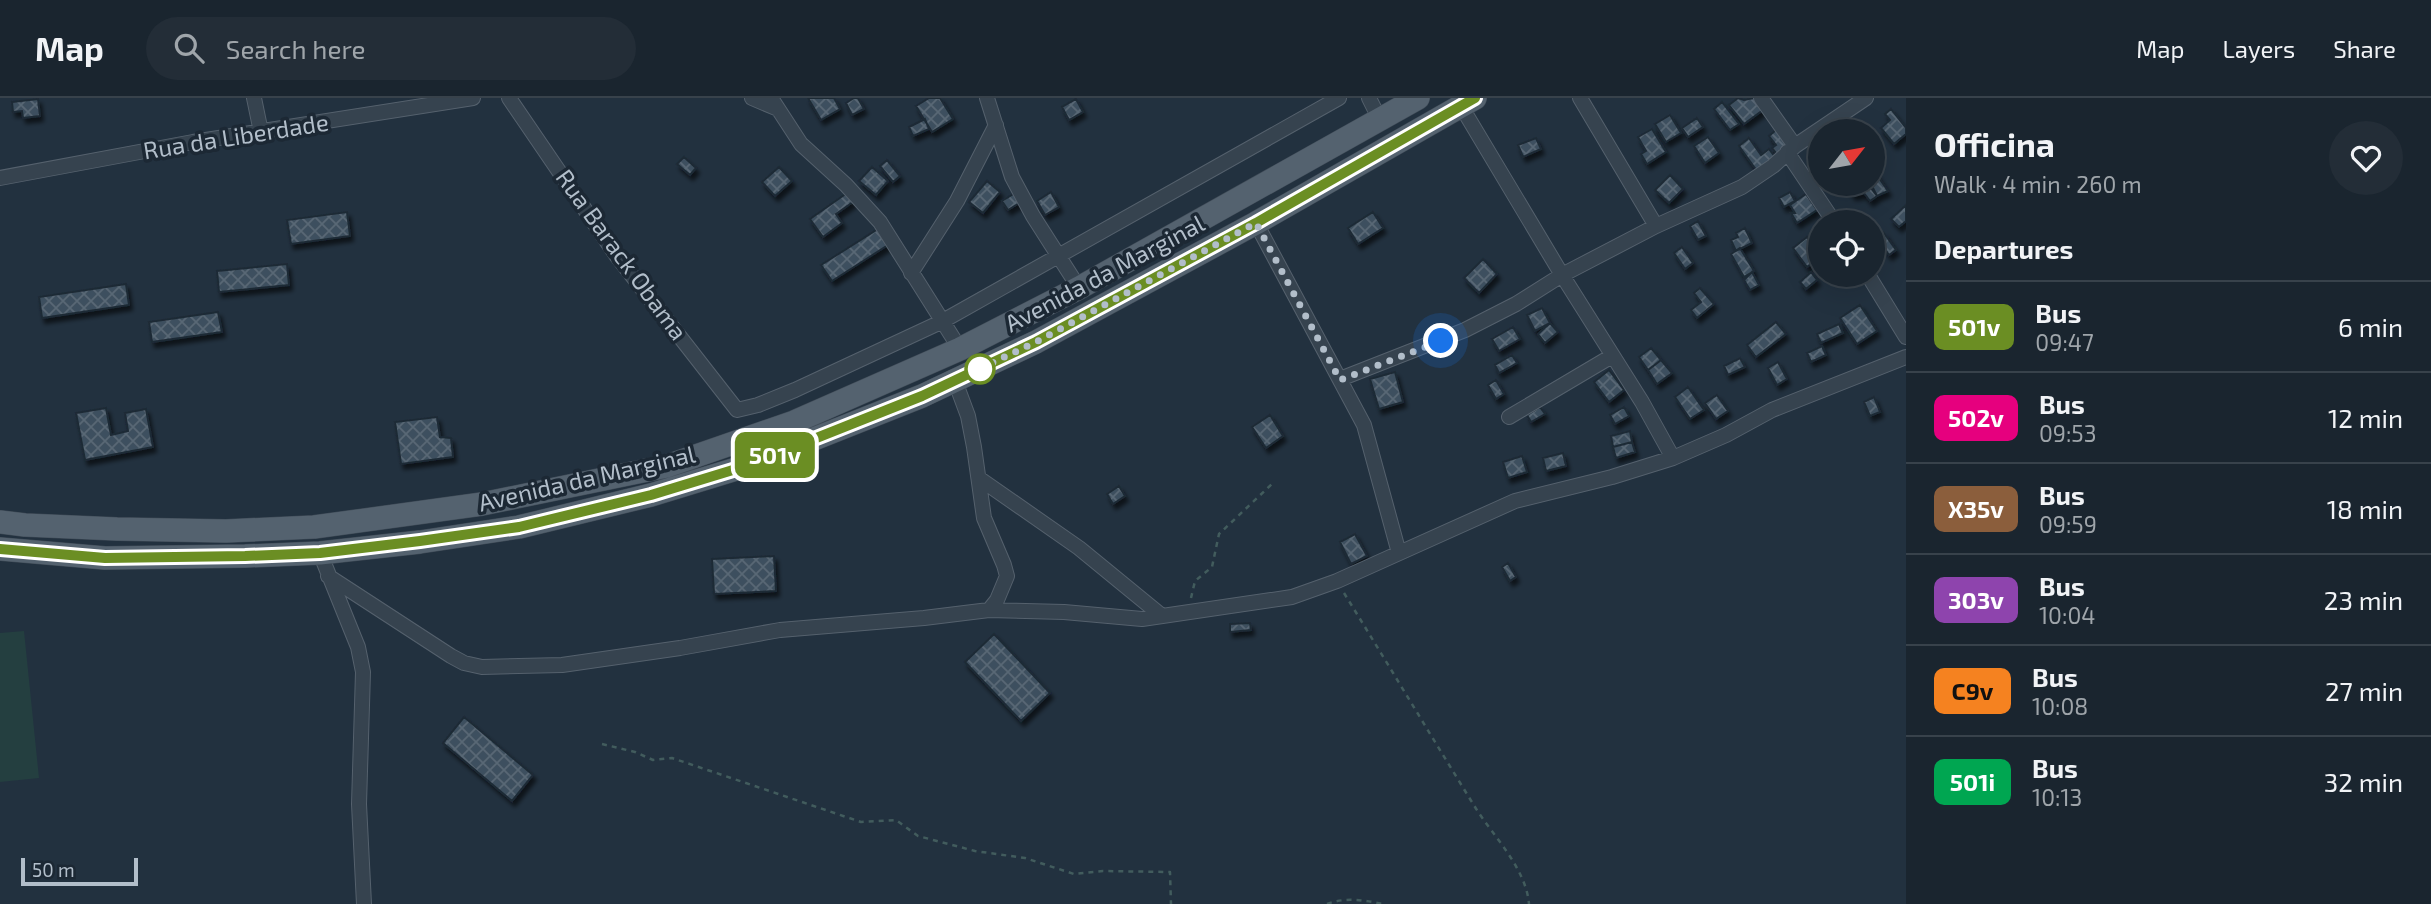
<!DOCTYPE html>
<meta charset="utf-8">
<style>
:root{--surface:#1a252f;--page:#232d37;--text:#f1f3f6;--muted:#9fa5aa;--line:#38424b}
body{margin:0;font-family:"Exo 2",sans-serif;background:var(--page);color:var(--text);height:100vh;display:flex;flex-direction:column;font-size:26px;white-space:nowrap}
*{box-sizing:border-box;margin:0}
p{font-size:23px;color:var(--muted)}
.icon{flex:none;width:38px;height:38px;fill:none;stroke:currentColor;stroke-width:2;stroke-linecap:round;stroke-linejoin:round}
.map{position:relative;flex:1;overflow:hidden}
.drawer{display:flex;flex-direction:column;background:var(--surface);width:525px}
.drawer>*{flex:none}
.badge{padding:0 14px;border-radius:10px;font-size:24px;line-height:46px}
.needle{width:46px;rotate:59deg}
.fabs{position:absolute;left:1808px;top:21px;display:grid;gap:14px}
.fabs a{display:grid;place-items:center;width:77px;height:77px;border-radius:50%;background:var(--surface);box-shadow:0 7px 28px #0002,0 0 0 2px var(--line);font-size:35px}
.scale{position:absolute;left:21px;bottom:18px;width:117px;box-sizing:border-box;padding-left:7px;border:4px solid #b2beca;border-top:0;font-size:19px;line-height:24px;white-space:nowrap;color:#b2beca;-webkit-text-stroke:5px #1c2834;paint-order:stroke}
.you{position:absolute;width:35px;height:35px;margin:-18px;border:5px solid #fff;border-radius:50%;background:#1a73e8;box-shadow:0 0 0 10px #1a73e833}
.map>.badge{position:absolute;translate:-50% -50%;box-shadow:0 0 0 4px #fff}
h2{padding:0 28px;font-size:26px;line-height:63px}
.round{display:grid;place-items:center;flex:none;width:74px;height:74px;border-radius:37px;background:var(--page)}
.head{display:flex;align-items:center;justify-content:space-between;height:119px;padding:0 28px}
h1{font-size:33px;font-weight:700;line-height:52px}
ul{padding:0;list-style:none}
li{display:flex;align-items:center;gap:21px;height:91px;padding:0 28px;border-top:2px solid var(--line)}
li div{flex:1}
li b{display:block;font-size:26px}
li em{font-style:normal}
li .badge{min-width:77px;font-weight:700;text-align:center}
header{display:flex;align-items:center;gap:42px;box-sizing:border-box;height:98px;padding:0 35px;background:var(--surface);border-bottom:2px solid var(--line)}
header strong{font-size:33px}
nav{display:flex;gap:38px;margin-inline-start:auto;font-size:24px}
.search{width:490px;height:63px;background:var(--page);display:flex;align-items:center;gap:18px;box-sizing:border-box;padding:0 24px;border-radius:38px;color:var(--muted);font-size:26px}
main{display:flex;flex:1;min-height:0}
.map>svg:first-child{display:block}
.green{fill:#243f40}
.building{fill:url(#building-cross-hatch);stroke:#1e2a36;stroke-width:2;filter:url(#shadow)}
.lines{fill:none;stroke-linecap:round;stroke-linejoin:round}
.minor-casing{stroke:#55616d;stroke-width:16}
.primary-casing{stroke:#404c58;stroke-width:24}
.path{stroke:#425c5d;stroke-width:2.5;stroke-dasharray:5 5;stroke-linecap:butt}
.minor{stroke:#36434f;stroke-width:14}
.primary{stroke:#54626f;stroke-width:23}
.line-casing{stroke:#fff;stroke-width:16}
.line{stroke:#6b8e23;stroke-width:10}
.walk{stroke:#b2beca;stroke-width:7;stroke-dasharray:0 12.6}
.stop-dot{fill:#fff;stroke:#6b8e23;stroke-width:3.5}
.labels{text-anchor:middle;stroke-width:7;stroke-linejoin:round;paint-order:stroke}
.street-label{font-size:24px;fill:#b2beca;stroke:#1c2834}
</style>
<header>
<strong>Map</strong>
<div class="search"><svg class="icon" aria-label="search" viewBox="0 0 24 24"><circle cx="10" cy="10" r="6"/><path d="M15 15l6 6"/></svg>Search here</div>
<nav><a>Map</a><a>Layers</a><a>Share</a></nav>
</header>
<main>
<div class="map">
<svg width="1906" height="806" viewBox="0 0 1906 806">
<defs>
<pattern id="building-cross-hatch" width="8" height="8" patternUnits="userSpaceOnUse" patternTransform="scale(1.75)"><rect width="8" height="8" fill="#3e505e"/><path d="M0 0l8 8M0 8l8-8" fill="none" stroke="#586774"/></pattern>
<filter id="shadow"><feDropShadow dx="3" dy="5" stdDeviation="2" flood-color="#0009"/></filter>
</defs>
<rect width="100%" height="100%" fill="#22313f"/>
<path class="green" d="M24 533 39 680 0 684V535Z"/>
<path class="building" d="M808 0H834L840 11 821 22Z
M854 0H858L864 11 852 17 846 5Z
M929 0H940L953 21 932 34 916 8Z
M1738 0 1744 2 1754 0 1763 12 1744 26 1729 7Z
M38 1 40 18 23 20 22 13 13 14 12 4Z
M1076 1 1083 14 1069 22 1062 9Z
M1722 4 1739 26 1730 32 1714 11Z
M1891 11 1906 30V36L1894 46 1881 30 1890 22 1885 16Z
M1670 17 1681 35 1666 44 1655 26Z
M1697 20 1703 29 1688 39 1682 30Z
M925 21 929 31 913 38 909 29Z
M1652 31 1666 54 1647 66 1641 56 1646 53 1638 39Z
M1776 32 1788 48 1777 56 1772 50 1776 47 1769 38Z
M1708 39 1719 55 1705 65 1694 48Z
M1536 40 1541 51 1523 59 1518 47Z
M1749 40 1761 57 1769 51 1775 59 1757 73 1739 48Z
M684 59 696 70 690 77 677 66Z
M887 62 900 78 893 84 880 68Z
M779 69 792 83 775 98 762 84Z
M872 69 888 83 876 97 859 83Z
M1872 70 1888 93 1877 98 1871 86Z
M1670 77 1683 91 1669 105 1655 92Z
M987 83 1000 94 983 115 969 104Z
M1845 86H1868L1877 98 1870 103 1864 95 1853 97Z
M1051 94 1059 109 1045 117 1037 103Z
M1790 94 1795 103 1784 109 1779 100Z
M847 95 853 104 836 116 842 125 823 139 810 121Z
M1015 95 1021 104 1008 112 1002 103Z
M1806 96 1817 112 1797 125 1791 115H1795L1790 107Z
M1906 107V123L1899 129 1891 121Z
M347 114 350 138 291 146 287 122Z
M1373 114 1383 130 1358 146 1348 130Z
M1698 123 1706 138 1698 142 1690 128Z
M1745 130 1752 145 1736 153 1731 142 1738 139 1736 135Z
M878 131 888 147 832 183 821 167Z
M1884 135 1896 152 1889 157 1877 140Z
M1807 139 1820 159 1807 169 1793 150Z
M1682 149 1693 165 1685 171 1674 155Z
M1740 150 1754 173 1744 179 1731 156Z
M1483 161 1497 176 1479 195 1464 180Z
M287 166 289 187 219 194 217 173Z
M1752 174 1759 187 1750 192 1744 182Z
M1811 174 1817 182 1806 191 1800 184Z
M126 186 129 207 42 220 39 199Z
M1700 190 1714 206 1697 220 1691 212 1701 204 1694 195Z
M1860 207 1877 233 1857 246 1840 220Z
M1542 210 1550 225 1535 233 1527 217Z
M218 214 222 234 152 244 149 224Z
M1776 224 1786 236 1756 259 1747 247Z
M1550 225 1558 234 1545 245 1538 236Z
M1839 226 1843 235 1821 245 1817 236Z
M1513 229 1520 241 1499 253 1492 241Z
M1822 248 1826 257 1811 264 1807 255Z
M1651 250 1661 262 1648 272 1639 259Z
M1512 257 1517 265 1499 275 1495 267Z
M1740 260 1745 269 1728 277 1724 268Z
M1661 262 1672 275 1657 286 1648 272Z
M1778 264 1787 281 1777 287 1768 270Z
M1609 272 1624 292 1609 304 1594 284Z
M1395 274 1403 304 1379 311 1370 281Z
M1496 282 1504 296 1496 301 1488 287Z
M1688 289 1704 312 1690 321 1675 299Z
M1717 297 1728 313 1716 321 1705 305Z
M1874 299 1880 314 1870 318 1864 304Z
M1540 309 1545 316 1531 324 1527 317Z
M1624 309 1629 318 1615 326 1610 317Z
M106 310 111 337 128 333 125 315 146 311 153 349 85 362 76 315Z
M1270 317 1283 338 1266 350 1252 329Z
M437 319 440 339 451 340 453 359 401 366 395 324Z
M1630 333 1632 344 1613 349 1611 338Z
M1632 344 1635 354 1616 360 1613 349Z
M1563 355 1566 368 1546 373 1543 360Z
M1522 358 1527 374 1508 380 1503 364Z
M1119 388 1125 398 1113 406 1107 396Z
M1355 436 1367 458 1351 466 1340 444Z
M774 458 776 493 714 496 712 461Z
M1508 465 1516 479 1510 483 1502 469Z
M1250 525 1251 532 1230 534V526Z
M994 536 1050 595 1021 623 965 564Z
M464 619 533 677 512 703 443 645Z"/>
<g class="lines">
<g class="minor-casing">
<path id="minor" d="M254 0 261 34
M509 0 616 157 737 312 758 307 795 292 941 224 1339 0
M752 0 778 11
M771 0 801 46 846 87 880 124 960 251
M987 0 1012 79 1033 118 1079 190
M1369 0 1379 20
M1580 0 1656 128
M1761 0 1795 48
M1461 8 1562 177 1642 304 1673 360
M1787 54 1834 124
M0 80 193 44 473 0
M1256 125 1364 327 1399 455
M911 175 957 103 996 27
M1868 177 1906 239
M1340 281 1465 232 1516 206 1562 177 1656 128 1742 89 1773 68 1795 48 1866 0
M955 283 968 318 974 349 984 420 1004 467 1007 478 997 502 989 512
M1509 319 1612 258
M980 381 1079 450 1162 518
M320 455 358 549 363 574 359 706 364 806
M328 478 451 558 464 565 482 569 562 567 680 550 780 532 924 520 989 512 1064 514 1142 521 1292 499 1337 483 1515 403 1612 379 1673 360 1726 337 1772 312 1906 259"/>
</g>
<g class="primary-casing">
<path id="primary" d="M0 424 25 427 117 431 226 433 314 429 482 406 667 368 794 324 960 251 1079 190 1418 0
M0 451 105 460 245 458 320 455 420 444 519 429 651 397 746 368 922 298 1036 244 1256 125 1475 0"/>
</g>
<path class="path" d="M1344 495C1388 566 1431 638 1475 709 1493 738 1526 770 1529 806
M1191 500 1195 483 1212 469 1219 436 1273 385
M602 646 635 654 653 662 672 660 861 724 896 722 918 738 975 753 1025 760 1074 776 1103 773 1170 774 1171 806
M1327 806C1345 799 1364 802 1382 806"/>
<use href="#minor" class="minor"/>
<use href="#primary" class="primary"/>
</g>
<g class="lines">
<g class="line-casing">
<path id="line" d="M0 451 105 460 245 458 320 455 420 443 519 429 651 397 746 368 922 298 1036 244 1256 125 1475 0"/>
</g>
<use href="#line" class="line"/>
<path class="walk" d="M980 271 975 273 1036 244 1256 125 1340 282 1441 243"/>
</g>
<circle class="stop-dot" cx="980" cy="271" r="14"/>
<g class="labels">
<g class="street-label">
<text transform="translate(236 39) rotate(-9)" y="8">Rua da Liberdade</text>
<text transform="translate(621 157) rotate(54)" y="8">Rua Barack Obama</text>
<text transform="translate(1105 176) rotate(-28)" y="8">Avenida da Marginal</text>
<text transform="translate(587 381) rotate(-13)" y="8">Avenida da Marginal</text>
</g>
</g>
</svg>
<div class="fabs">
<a><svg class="needle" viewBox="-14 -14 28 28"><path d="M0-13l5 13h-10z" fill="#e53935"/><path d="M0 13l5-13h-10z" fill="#9fa5aa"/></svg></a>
<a><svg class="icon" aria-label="locate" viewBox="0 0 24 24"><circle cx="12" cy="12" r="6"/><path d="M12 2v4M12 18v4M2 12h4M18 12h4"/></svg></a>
</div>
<div class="scale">50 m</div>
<div class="you" style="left:1441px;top:243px"></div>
<b class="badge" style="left:775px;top:357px;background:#6b8e23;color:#fff">501v</b>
</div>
<section class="drawer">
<div class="head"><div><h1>Officina</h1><p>Walk · 4 min · 260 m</p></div><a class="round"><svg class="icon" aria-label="heart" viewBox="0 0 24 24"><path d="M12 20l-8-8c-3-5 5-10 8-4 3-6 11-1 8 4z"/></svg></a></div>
<h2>Departures</h2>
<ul>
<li><span class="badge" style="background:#6b8e23;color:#fff">501v</span><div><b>Bus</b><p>09:47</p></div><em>6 min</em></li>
<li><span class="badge" style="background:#e6007e;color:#fff">502v</span><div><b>Bus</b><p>09:53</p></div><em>12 min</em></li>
<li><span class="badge" style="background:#8b5e3c;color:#fff">X35v</span><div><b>Bus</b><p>09:59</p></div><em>18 min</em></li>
<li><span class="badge" style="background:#8e44ad;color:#fff">303v</span><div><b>Bus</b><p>10:04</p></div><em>23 min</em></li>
<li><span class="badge" style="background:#f58220;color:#111">C9v</span><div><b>Bus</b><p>10:08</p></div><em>27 min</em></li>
<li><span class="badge" style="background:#00a651;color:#fff">501i</span><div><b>Bus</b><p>10:13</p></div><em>32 min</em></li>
</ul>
</section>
</main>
